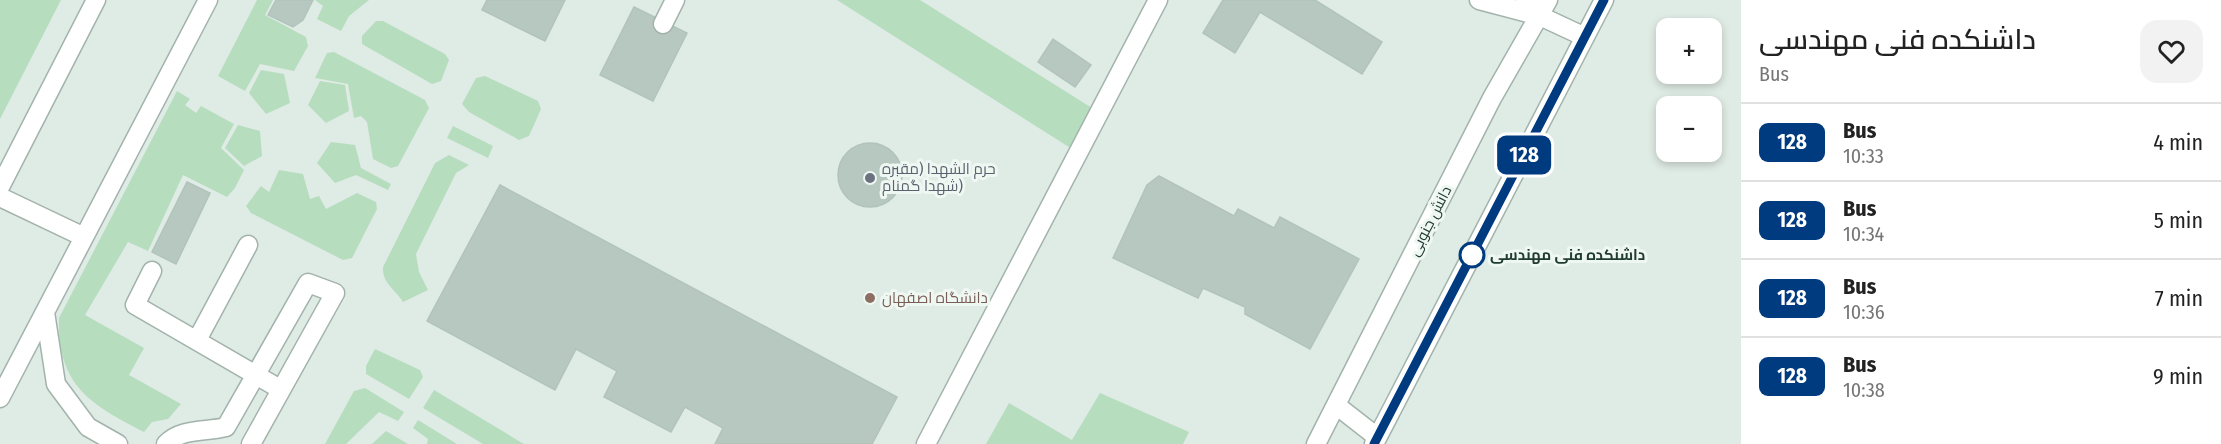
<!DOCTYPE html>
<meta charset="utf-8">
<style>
:root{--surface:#fff;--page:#f2f2f2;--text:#222;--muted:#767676;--line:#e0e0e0}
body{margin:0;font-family:"Fira Sans Condensed",Cairo,sans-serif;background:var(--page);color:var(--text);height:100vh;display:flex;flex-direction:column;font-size:22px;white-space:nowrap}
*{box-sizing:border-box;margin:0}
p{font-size:20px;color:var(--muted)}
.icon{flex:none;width:33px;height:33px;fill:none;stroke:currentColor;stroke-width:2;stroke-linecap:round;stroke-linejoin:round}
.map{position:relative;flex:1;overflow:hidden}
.details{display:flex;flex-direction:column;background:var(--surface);width:480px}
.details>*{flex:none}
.badge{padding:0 12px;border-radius:9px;font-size:21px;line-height:39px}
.buttons{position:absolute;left:1656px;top:18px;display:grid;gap:12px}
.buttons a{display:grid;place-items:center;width:66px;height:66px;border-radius:12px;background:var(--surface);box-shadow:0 3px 9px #0003;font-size:30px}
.map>.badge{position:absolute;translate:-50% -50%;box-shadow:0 0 0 3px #fff}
.round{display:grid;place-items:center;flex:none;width:63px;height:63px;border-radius:18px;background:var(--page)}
.summary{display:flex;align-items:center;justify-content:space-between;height:102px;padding:0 18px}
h1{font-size:28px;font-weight:600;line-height:45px}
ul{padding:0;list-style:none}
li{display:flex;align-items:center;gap:18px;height:78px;padding:0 18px;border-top:2px solid var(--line)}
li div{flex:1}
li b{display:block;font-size:22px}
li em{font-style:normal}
li .badge{min-width:66px;font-weight:700;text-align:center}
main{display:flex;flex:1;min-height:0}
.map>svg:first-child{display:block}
.green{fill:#b7ddbf}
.building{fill:#b7c8c0;stroke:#b1c4bb;stroke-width:1.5}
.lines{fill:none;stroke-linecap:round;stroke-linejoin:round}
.minor-casing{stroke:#a2b3ac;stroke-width:21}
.minor{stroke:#fff;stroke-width:18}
.line-casing{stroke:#fff;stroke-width:14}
.line{stroke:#003b80;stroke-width:9}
.worship-dot{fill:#6b7280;stroke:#eff7f3;stroke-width:2}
.stop-dot{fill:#fff;stroke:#003b80;stroke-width:3}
.education-dot{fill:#8d6e63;stroke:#eff7f3;stroke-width:2}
.labels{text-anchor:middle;stroke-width:6;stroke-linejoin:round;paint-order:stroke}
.worship-label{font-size:15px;fill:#5b616d;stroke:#eff7f3;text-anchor:start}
.street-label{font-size:15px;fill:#203b32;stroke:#eff7f3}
.stop-label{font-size:15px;font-weight:bold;fill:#203b32;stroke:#eff7f3;text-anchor:start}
.education-label{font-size:15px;fill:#785e54;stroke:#eff7f3;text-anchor:start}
</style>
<main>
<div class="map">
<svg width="1741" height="444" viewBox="0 0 1741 444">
<rect width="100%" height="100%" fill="#dfebe5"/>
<path class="green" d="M0 0H61L0 119Z
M257 0H273L265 15 306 37 308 46 294 71 260 64 245 91 218 76Z
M315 0H369L349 16 341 31 317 19 323 6Z
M837 0H920L1092 108 1072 149Z
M376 21H383L445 54 449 60 441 81 432 84 362 44V36Z
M334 52 425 100 429 108 398 166 391 168 373 159 367 122 361 116 354 118 348 84 315 78 327 53Z
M261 70 284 74 290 103 266 114 249 93Z
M485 76 538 101 541 109 529 136 519 140 469 112 462 104 476 78Z
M320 81 345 85 349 111 326 123 308 105Z
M177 91 190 99 185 105 196 113 201 106 234 124 221 148 244 170 235 188 227 197 183 175 148 251 128 242 85 315 144 348 129 375 181 404 168 419 152 422 144 432C90 404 57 385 59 318Z
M238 125 260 131 262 156 244 166 225 148Z
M453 126 493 146 488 158 447 138Z
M331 142 355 145 361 168 391 184 388 190 356 175 335 183 317 163Z
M449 155 469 165 456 173 416 254 419 272 428 290 403 302C395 289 382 283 383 267L435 163Z
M279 170 303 174 310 199 319 196 326 209 357 193 376 202 377 209 352 258 343 260 251 213 246 206 261 186 269 192Z
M375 349 420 370 423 377 409 399 366 374V366Z
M365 388 404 412 398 421 379 412 346 444H325L354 391Z
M434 390 524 444H483L423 408Z
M1100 393 1189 432 1183 444H986L1009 403 1072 440Z
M418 420 457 444H427L428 439 413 428Z
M386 431 408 444H372Z"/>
<path class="building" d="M276 0H313L303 20 293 27 268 15Z
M487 0H565L545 41 482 10Z
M1223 0H1315L1382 42 1362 74 1260 12 1235 53 1203 33Z
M634 7 687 33 653 101 600 75Z
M1053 39 1091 65 1075 87 1038 62Z
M838 175a32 32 0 1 1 64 0a32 32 0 1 1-64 0Z
M1159 176 1234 216 1238 209 1274 228 1280 217 1359 259 1310 349 1245 314V307L1203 288 1198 298 1113 258 1147 185Z
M187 182 210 193 176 264 152 252Z
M500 185 897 397 872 444H715L723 428 685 407 671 432 604 397 617 371 576 349 555 390 427 321Z"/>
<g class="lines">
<g class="minor-casing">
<path id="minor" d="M1479 0 1540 16 1525 0
M1540 16 1585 37
M663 24 675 0
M0 187 96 0
M0 197 84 237
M152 271 135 305 280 389
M45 312 56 384 88 427 118 444
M197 340 248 245
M0 398 208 0
M1336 405 1377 437
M166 444C181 428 206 432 226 427L308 283 335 293 251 444
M926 444 1158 0
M1316 444 1492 98 1548 0
M1374 444 1604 0"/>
</g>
<use href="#minor" class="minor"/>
</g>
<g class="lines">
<g class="line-casing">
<path id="line" d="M1374 444 1604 0"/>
</g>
<use href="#line" class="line"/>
</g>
<circle class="worship-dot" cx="870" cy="178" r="6"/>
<circle class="stop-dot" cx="1472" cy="255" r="12"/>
<circle class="education-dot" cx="870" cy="298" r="6"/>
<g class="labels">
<g class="worship-label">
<text x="882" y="174">حرم الشهدا (مقبره<tspan x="882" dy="17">شهدا گمنام)</tspan></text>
</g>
<g class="street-label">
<text transform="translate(1430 221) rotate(-63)" y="5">دانش جنوبی</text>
</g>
<g class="stop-label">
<text x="1490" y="260">داشنکده فنی مهندسی</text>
</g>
<g class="education-label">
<text x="882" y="303">دانشگاه اصفهان</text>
</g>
</g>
</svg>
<div class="buttons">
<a>+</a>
<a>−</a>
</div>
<b class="badge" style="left:1524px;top:155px;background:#003b80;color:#fff">128</b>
</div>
<section class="details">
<div class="summary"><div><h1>داشنکده فنی مهندسی</h1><p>Bus</p></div><a class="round"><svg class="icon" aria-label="heart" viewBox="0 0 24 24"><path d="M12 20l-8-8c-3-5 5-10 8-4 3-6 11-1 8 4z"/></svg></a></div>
<ul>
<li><span class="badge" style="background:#003b80;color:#fff">128</span><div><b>Bus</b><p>10:33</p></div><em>4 min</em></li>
<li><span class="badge" style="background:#003b80;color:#fff">128</span><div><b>Bus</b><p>10:34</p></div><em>5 min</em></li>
<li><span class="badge" style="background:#003b80;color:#fff">128</span><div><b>Bus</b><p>10:36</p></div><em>7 min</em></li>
<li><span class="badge" style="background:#003b80;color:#fff">128</span><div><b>Bus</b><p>10:38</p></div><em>9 min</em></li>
</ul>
</section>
</main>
